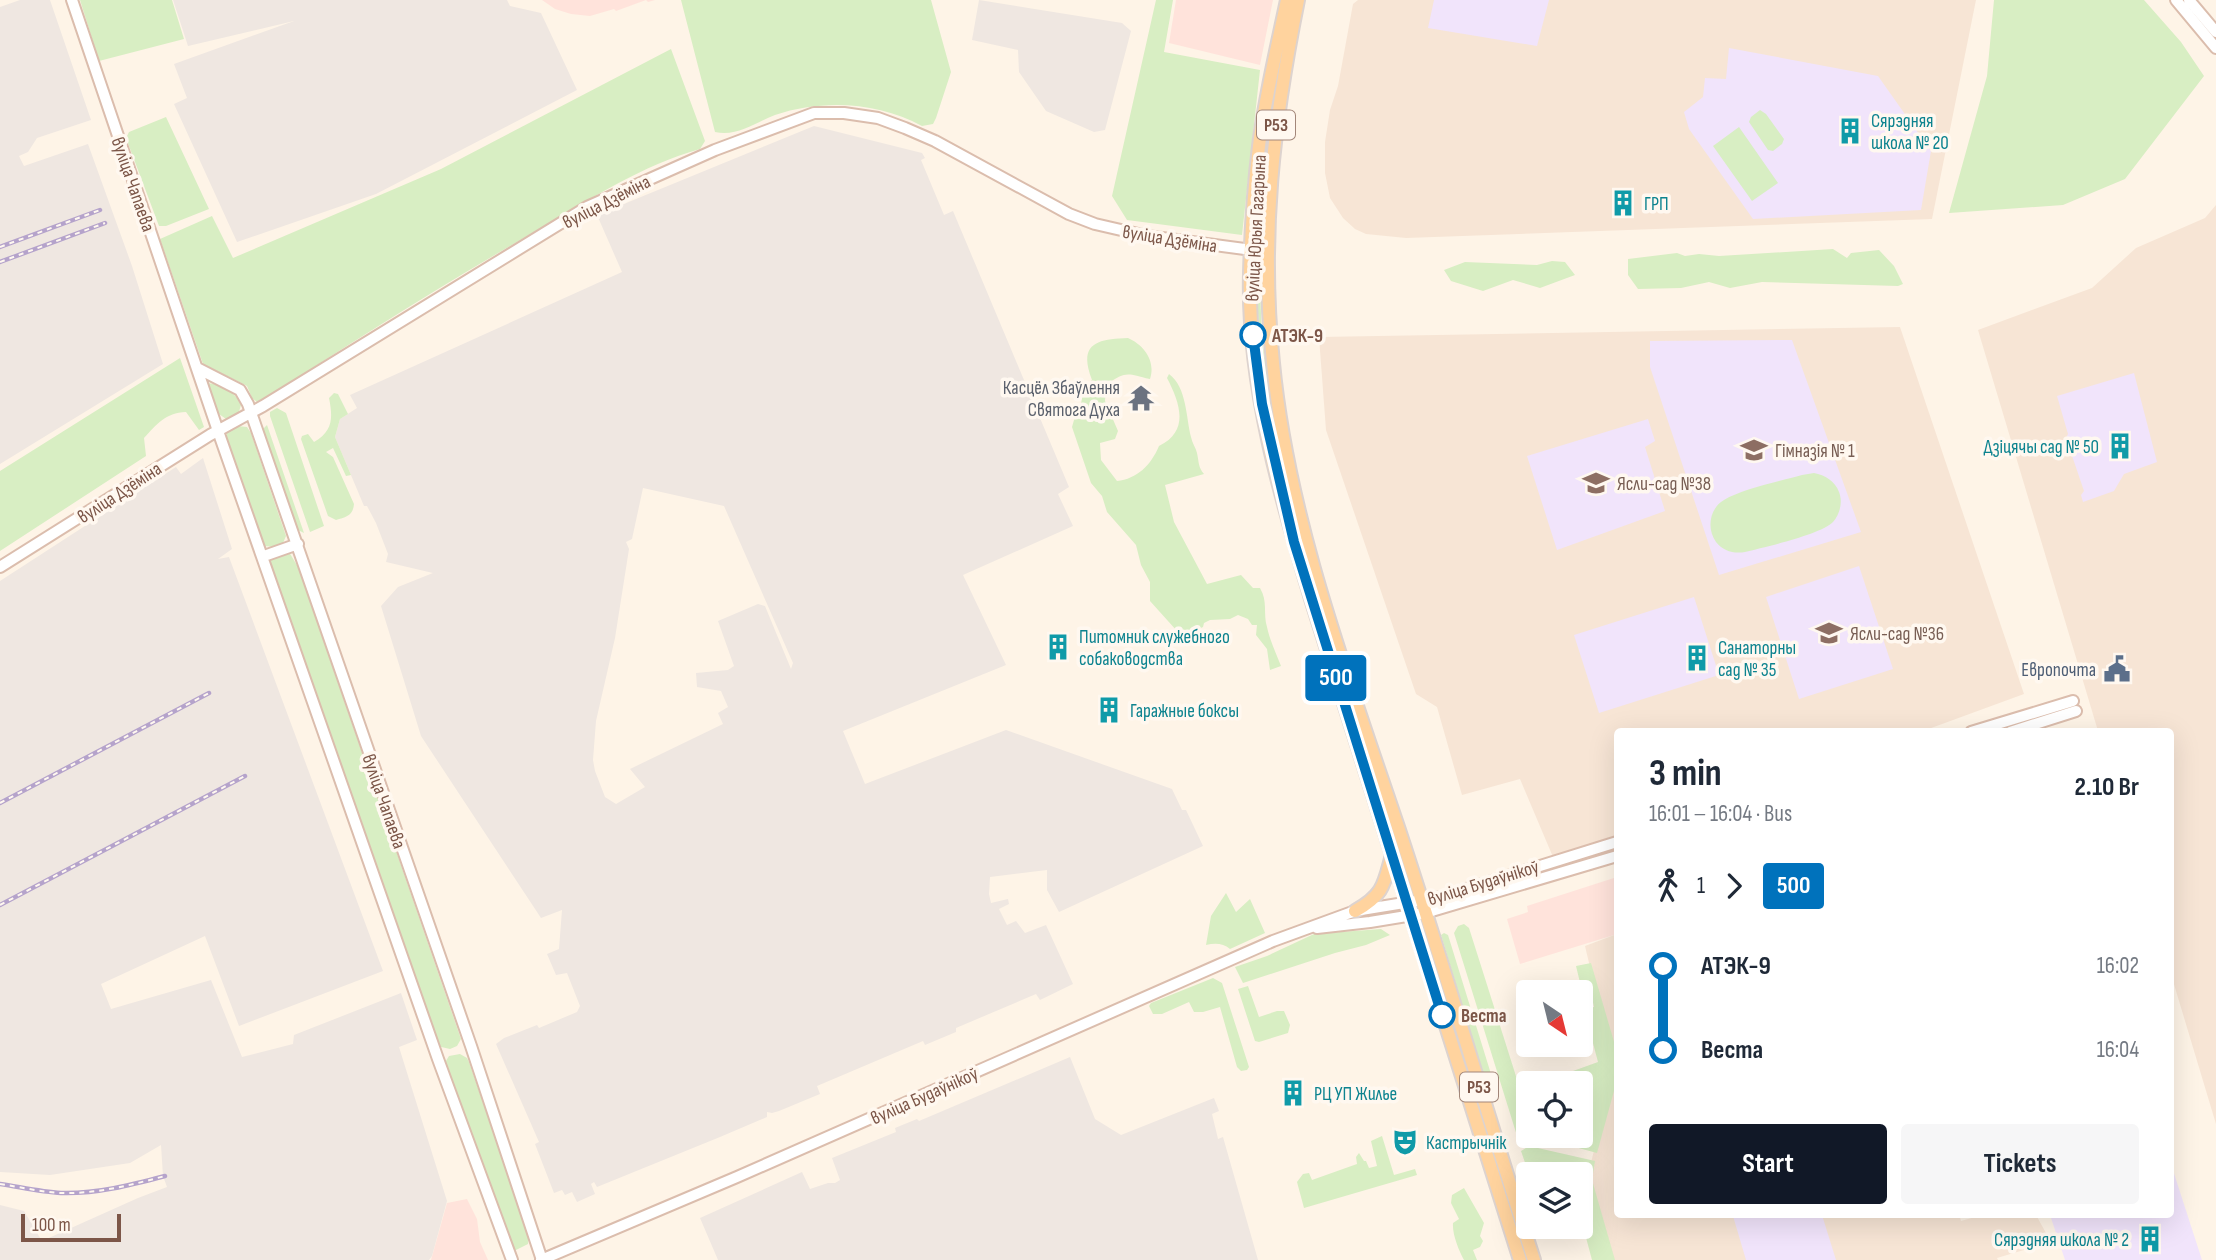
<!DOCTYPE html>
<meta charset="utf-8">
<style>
:root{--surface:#fff;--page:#f6f6f7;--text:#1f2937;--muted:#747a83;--accent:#111827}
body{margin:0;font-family:"Sofia Sans Condensed",sans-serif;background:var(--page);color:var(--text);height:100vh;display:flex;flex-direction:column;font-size:26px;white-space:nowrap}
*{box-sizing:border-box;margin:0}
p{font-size:23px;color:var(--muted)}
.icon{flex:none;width:38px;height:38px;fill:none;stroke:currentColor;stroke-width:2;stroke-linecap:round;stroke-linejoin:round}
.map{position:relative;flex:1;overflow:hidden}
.drawer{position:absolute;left:1614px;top:728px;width:560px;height:490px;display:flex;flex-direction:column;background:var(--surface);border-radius:7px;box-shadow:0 7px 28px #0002}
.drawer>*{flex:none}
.badge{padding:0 14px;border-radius:5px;font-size:24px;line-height:46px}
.needle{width:46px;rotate:145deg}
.fabs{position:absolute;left:1516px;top:980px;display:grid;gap:14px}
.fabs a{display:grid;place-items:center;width:77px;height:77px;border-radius:7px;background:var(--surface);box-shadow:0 7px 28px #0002;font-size:35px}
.scale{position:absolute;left:21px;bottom:18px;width:100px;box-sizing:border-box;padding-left:7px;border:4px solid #7c5648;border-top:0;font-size:19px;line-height:24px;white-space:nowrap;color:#7c5648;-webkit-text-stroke:5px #fff8f0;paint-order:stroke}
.map>.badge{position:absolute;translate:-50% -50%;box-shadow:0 0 0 4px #fff}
.legs{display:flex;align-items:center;gap:10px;height:77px;padding:0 35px;font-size:23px}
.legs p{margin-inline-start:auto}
.head{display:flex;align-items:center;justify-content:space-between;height:119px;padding:0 35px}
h1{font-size:38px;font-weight:700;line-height:52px}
.primary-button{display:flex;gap:14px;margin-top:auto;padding:14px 35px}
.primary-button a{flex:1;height:80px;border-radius:7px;background:var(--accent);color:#fff;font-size:28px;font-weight:700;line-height:80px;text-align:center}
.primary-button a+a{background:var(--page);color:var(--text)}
ul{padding:0 35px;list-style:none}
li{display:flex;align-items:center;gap:24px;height:84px;font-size:26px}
li i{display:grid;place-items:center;width:10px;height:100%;margin:0 9px;background:currentColor}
li i::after{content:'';width:18px;height:18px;margin:-9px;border:5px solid;border-radius:50%;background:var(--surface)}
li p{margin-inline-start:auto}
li:first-child i{background:linear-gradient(#0000 50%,currentColor 0)}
li:last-child i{background:linear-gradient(currentColor 50%,#0000 0)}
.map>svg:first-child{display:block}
.residential{fill:#f7e5d5}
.commercial{fill:#ffe3db}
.industrial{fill:#efe7e1;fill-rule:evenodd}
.education{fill:#f1e4fb}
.green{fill:#d8eec3}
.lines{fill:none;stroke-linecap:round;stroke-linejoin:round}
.secondary-casing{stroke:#dbbdad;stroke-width:14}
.primary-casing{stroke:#ddd3cf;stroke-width:16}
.secondary{stroke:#fff;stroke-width:10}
.primary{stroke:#ffd39e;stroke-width:12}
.rail-casing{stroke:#b5a3cb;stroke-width:4.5}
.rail{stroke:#fff8f0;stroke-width:2;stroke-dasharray:5;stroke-linecap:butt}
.line-1-casing{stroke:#fff;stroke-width:16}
.line-1{stroke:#0072bc;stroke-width:10}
.stop-1-dot{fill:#fff;stroke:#0072bc;stroke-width:3.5}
.labels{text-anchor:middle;stroke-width:7;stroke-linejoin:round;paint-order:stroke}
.shield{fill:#fff8f0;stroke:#a3877a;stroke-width:2}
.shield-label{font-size:18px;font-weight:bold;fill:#7c5648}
.culture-label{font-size:19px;fill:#0d838f;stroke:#fff8f0;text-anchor:start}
.street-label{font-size:19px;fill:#7c5648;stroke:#fff8f0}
.stop-label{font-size:19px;font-weight:bold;fill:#7c5648;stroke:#fff8f0;text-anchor:start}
.worship-label{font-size:19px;fill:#5b616d;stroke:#fff8f0;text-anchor:end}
.education-label{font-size:19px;fill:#785e54;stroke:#fff8f0;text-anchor:start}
.service-label{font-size:19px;fill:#4e5e75;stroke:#fff8f0;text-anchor:end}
</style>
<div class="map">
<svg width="2216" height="1260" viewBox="0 0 2216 1260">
<rect width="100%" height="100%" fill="#fef4e7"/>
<path class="residential" d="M1358 0H1976L1932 219 1406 238 1366 234 1355 229 1343 218 1330 198 1325 173V142L1330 110 1338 86 1353 4Z
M2216 205V1124L2170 971V732L2098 731 1978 330 2092 288 2136 248 2205 218Z
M1900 327 2024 694 1923 731 1617 732V837L1553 857 1520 779 1462 795 1437 707 1416 694 1326 430 1319 337Z
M1617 934V1214H1959L1961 1221 1982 1215H2036L2051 1242 1997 1258 1998 1260H1609L1586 1183 1614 1069 1585 946Z"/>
<path class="commercial" d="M542 0H655L648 2 646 0 616 11 614 9 590 16 571 14 555 9Z
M1176 0H1273L1260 65 1169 43Z
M1617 877V932L1614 935 1520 964 1507 919 1528 912 1527 906Z
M467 1199 477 1219 480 1242 488 1260H431L447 1203Z"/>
<path class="industrial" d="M20 0H50L91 120 37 138 28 152 19 156 24 166 88 144 132 266 163 364 0 464V7Z
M173 0H507L510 6 541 13 577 90 376 194 237 242 174 104 187 98 174 64 294 21 188 46Z
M979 0 1122 23 1131 31 1105 130 1094 132 1046 111 1019 72 1018 50 972 40Z
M814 126 922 153 925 158 921 160 944 215 953 211 1069 487 1058 494 1073 526 963 575 1006 665 843 731 865 784 1006 730 1172 789 1182 810H1186L1203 846 1059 912 1047 890V870L990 877 989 894 991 903 1008 899 1009 904 999 909 1007 925 1016 921 1025 933 1046 925 1073 984 1040 1000 1036 994 956 1028V1032L925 1045 923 1041 817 1086 820 1094 779 1111 772 1113 767 1112V1117L720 1137 597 1187 594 1182 591 1184 595 1194 577 1202 572 1192 565 1195 562 1190 554 1193 535 1144 539 1142 496 1044 504 1038 537 1025 539 1028 577 1012 580 1006 567 973 556 975 547 954 559 949 562 910 541 918 421 736 381 606 398 587 433 573 386 562 388 554 376 523 367 506H364L335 437 340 419 357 408 350 395 622 272 597 215ZM643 488 724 506 793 663 791 669 765 606 758 604 718 621 734 666 728 670 696 673 697 687 721 691 728 707 718 713 723 724 630 769 645 787 616 804 605 797 595 771 593 760 596 721 615 638 629 549 626 542 632 539Z
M203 458 232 549 218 559 229 557 383 971 239 1026 205 936 101 984 111 1009 211 980 242 1057 293 1044 294 1035 401 993 417 1040 399 1047 447 1201 432 1256 429 1260H0V1205L24 1211 42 1241 138 1198 167 1187 163 1176 161 1145 130 1163 50 1175 0 1172V581L176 467 181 474Z
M1070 1057 1095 1119 1121 1135 1214 1098 1219 1111 1212 1114 1218 1139 1223 1137 1258 1260H718L700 1218 802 1172 810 1189 828 1183H835L840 1180 832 1158 896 1132 895 1128 917 1119 919 1121Z"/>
<path class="education" d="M1434 0H1549L1537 46 1428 28Z
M1729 48 1878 76 1931 151 1921 210 1753 219 1689 129 1684 112 1703 97 1705 78 1726 79Z
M1792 340 1861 532 1719 575 1650 367V341Z
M2134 373 2157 462 2124 474 2114 491 2083 502 2081 495 2084 491 2066 438 2068 434 2057 396Z
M1648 419 1655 441 1645 447 1665 511 1557 550 1527 456Z
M1859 566 1893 669 1799 699 1766 597Z
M1694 597 1719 675 1599 713 1574 635Z
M2170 1161 2202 1260H2065L2050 1215 2170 1214Z
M1737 1215H1822L1836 1260H1746L1733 1216Z"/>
<path class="green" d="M80 0H172L184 39 99 61Z
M681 0H931L951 72 936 118 933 124 922 126C878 102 823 99 775 115 754 123 737 137 715 132Z
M1156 0H1173L1164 52 1260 70 1242 235 1127 220 1112 196Z
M1994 0H2144L2181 42 2204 76 2125 179 2063 205 1949 213 1987 76Z
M671 49 705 141 700 149C643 165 590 199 539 229 446 283 354 340 264 400L257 402 252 398 247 386 203 364 160 239 212 216 233 258 441 169Z
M1760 110 1766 114 1784 139 1782 144 1773 151 1768 150 1749 122 1751 117Z
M166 117 209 209 166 226H159L126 138 129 132Z
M1739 127 1778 183 1752 201 1713 146Z
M1833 249 1847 258 1851 253 1879 250 1894 266 1903 284 1898 286 1762 282 1730 288 1709 282 1681 288 1638 289 1628 275V259L1677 253 1685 256 1699 254 1719 256Z
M1552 261 1565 262 1575 275 1540 288 1513 280 1483 291 1451 281 1444 270 1465 262 1537 265Z
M1256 287H1260L1262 341 1284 472 1409 878 1383 812 1311 576 1282 473 1262 365Z
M1128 338C1144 345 1156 361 1150 379 1127 374 1127 370 1106 385L1105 401 1118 431 1115 439 1100 443 1101 460 1117 481C1137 479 1151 465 1159 446 1190 431 1180 403 1167 378L1169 374C1187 387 1186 418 1191 437 1192 443 1196 448 1197 453 1199 462 1198 467 1204 474L1165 485 1174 522 1207 584 1241 575 1253 588H1260C1268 601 1263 614 1267 627 1270 641 1276 653 1281 666L1270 670 1267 649 1256 635 1257 625H1252L1248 619 1238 615 1230 619 1210 620 1204 623 1203 627 1190 633 1177 631 1150 601V582L1141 565 1136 545 1107 512 1102 496 1091 483 1072 427 1074 420 1079 415 1084 387 1092 380C1078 344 1096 339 1128 338Z
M180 358 204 427 199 430 186 412C165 413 157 424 144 438L146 456 0 551V471Z
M208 383C222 385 235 391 241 405L238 415 226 419 219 414 215 407Z
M334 393 338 394 348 414 340 419 335 437 351 475 346 476 333 448 326 452 333 457 354 504C353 516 346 517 336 520L328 516 301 439 302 436 308 434 314 442C333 431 333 418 329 398Z
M277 408 286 413 324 526 310 532 270 416V412Z
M267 425 304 533 298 530 262 430Z
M237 426 247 427 251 433 286 536 283 543 275 547 264 546 261 541 226 437 227 432Z
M1814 473C1825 475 1835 481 1839 492 1843 502 1840 514 1833 522 1820 535 1764 547 1745 552 1734 554 1723 551 1716 542 1706 528 1710 508 1724 500 1742 489 1781 481 1802 475Z
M289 552 298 567 461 1039 457 1046 450 1049 437 1046 270 563V558Z
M1226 893 1236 912 1250 899 1265 933 1230 949C1223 943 1215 943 1206 945L1211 916Z
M1464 924 1469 928 1528 1114V1136H1531L1518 1139 1454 933 1458 926Z
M1381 929 1390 935 1366 945 1335 953 1243 983 1235 967 1267 956 1314 934Z
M1444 933 1448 935 1491 1074 1485 1080 1441 935Z
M1425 935 1441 984 1445 992 1529 1260H1525L1421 936Z
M1591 963 1617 1052V1080L1597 1153 1545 1139 1544 1136H1580V1109L1584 1107 1580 1095V1083H1577L1573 1071 1598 1062 1585 1013 1589 1012V1008L1594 1007 1592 998 1584 999 1576 966Z
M1213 978 1222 983 1249 1067 1247 1070 1241 1071 1237 1067 1220 1007 1203 1012H1194L1189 1002 1162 1014H1153L1149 1006 1151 1003Z
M1248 986 1259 1017 1277 1011H1284L1290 1025 1288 1033 1259 1042 1255 1041 1238 989Z
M460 1054 467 1058 469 1062 529 1236 528 1244 514 1251 444 1064 449 1056Z
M1382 1136 1394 1175 1415 1169 1417 1175 1304 1208 1297 1182 1303 1174 1309 1173 1312 1180 1357 1164 1356 1157 1359 1153 1364 1161H1366L1369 1168 1377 1166 1371 1141Z
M1529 1146 1595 1161 1592 1180 1615 1260H1592L1580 1215V1174H1529L1521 1151Z
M1464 1188 1484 1223 1480 1236 1483 1241 1480 1247 1473 1250 1477 1260H1464C1459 1251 1452 1234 1453 1223L1459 1219 1451 1203 1452 1195Z"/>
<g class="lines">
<g class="secondary-casing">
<path id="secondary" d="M72 0 218 431 438 1059 512 1260
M2176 0 2216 48
M2189 0 2216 32
M197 368 240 390 248 404 471 1046 542 1260
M264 556 298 544
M0 567 210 435 263 406 587 207 715 150 814 113H844L878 118 905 128 935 141 1069 214 1095 224 1147 236 1267 252
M1971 732 2073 701
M2010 732 2076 711
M1317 928 1370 922 1425 913 1617 856
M541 1260 737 1177 1273 941 1355 911 1441 897 1617 842"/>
</g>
<g class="primary-casing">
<path id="primary" d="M1287 0C1277 48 1265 97 1259 146 1254 188 1251 232 1250 274 1247 383 1281 499 1312 602L1520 1260
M1298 0C1273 124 1260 237 1273 363 1288 520 1349 681 1399 830 1446 972 1488 1117 1534 1260
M1355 911C1384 895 1384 884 1392 855"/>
</g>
<use href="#secondary" class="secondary"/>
<use href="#primary" class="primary"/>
<g class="rail-casing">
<path id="rail" d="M0 247 100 210
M0 262 105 223
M0 803 209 693
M0 905 245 776
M0 1184C20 1187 41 1192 61 1193 97 1194 131 1185 165 1176"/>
</g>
<use href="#rail" class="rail"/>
</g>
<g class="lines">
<g class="line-1-casing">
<path id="line-1" d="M1253 335 1262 404 1294 542 1442 1015"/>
</g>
<use href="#line-1" class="line-1"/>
</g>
<defs>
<g id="building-bare" transform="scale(2.1)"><path d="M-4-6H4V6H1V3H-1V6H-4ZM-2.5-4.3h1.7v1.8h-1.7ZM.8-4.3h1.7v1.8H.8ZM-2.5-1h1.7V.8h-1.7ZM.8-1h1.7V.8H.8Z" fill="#0f9aa8" stroke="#fff8f0" stroke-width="2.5" paint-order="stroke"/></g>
<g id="temple-bare" transform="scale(2.1)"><path d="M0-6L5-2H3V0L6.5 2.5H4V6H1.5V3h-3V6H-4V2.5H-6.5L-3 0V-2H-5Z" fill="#6b7280" stroke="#fff8f0" stroke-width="2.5" paint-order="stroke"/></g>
<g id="school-bare" transform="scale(2.1)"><path d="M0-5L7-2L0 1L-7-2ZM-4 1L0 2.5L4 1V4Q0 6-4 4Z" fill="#8d6e63" stroke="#fff8f0" stroke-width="2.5" paint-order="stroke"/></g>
<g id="civic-bare" transform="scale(2.1)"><path d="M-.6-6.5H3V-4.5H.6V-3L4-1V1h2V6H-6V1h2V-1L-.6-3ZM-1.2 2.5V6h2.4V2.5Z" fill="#5c6f8a" stroke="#fff8f0" stroke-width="2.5" paint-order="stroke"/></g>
<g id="theatre-bare" transform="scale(2.1)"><path d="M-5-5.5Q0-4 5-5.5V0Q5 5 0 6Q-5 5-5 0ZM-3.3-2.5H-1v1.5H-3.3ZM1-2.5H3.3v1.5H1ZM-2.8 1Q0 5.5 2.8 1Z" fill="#0f9aa8" stroke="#fff8f0" stroke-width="2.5" paint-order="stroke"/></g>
</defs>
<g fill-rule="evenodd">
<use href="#building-bare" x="1850" y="131"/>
<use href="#building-bare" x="1623" y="203"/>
<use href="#temple-bare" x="1141" y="398"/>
<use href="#building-bare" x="2120" y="446"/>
<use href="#school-bare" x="1754" y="450"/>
<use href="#school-bare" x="1596" y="483"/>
<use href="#school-bare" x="1829" y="633"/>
<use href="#building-bare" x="1058" y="647"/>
<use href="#building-bare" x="1697" y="658"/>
<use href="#civic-bare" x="2117" y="669"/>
<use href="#building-bare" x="1109" y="710"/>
<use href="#building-bare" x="1293" y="1093"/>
<use href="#theatre-bare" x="1405" y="1142"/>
<use href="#building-bare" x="2150" y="1239"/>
</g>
<g class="stop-1-dot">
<circle cx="1253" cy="335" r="12"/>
<circle cx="1442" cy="1015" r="12"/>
</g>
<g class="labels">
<g class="shield">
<rect x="1257" y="110.5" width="38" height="29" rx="5"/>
<rect x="1460" y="1072.5" width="38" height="29" rx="5"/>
</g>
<g class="shield-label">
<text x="1276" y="131">Р53</text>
<text x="1479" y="1093">Р53</text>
</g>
<g class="culture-label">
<text x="1871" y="127">Сярэдняя<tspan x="1871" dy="22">школа № 20</tspan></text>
<text x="1644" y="210">ГРП</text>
<text x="2099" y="453" text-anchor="end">Дзіцячы сад № 50</text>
<text x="1079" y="643">Питомник служебного<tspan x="1079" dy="22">собаководства</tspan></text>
<text x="1718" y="654">Санаторны<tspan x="1718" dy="22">сад № 35</tspan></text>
<text x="1130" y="717">Гаражные боксы</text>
<text x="1314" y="1100">РЦ УП Жилье</text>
<text x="1426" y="1149">Кастрычнік</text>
<text x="2129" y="1246" text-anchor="end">Сярэдняя школа № 2</text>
</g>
<g class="street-label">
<text transform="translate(134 184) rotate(71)" y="7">вуліца Чапаева</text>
<text transform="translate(606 201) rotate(-27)" y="7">вуліца Дзёміна</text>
<text transform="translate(1255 228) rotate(-87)" y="7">вуліца Юрыя Гагарына</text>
<text transform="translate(1170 238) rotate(9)" y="7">вуліца Дзёміна</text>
<text transform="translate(119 492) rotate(-33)" y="7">вуліца Дзёміна</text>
<text transform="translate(385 801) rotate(71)" y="7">вуліца Чапаева</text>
<text transform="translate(1483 882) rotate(-17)" y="7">вуліца Будаўнікоў</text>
<text transform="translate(924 1095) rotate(-24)" y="7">вуліца Будаўнікоў</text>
</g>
<g class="stop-label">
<text x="1272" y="342">АТЭК-9</text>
<text x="1461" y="1022">Веста</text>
</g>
<g class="worship-label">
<text x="1120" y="394">Касцёл Збаўлення<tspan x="1120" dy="22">Святога Духа</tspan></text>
</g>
<g class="education-label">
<text x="1775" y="457">Гімназія № 1</text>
<text x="1617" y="490">Ясли-сад №38</text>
<text x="1850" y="640">Ясли-сад №36</text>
</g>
<g class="service-label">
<text x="2096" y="676">Европочта</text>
</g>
</g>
</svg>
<div class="fabs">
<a><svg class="needle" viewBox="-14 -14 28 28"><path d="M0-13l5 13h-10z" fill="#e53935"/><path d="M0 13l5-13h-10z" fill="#747a83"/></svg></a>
<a><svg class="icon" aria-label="locate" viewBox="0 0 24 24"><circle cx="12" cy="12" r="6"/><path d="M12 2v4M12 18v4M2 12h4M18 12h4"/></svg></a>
<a><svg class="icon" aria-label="layers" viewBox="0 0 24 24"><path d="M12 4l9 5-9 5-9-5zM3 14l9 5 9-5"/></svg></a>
</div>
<div class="scale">100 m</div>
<b class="badge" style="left:1336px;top:678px;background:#0072bc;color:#fff">500</b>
<section class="drawer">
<div class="head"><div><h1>3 min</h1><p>16:01 – 16:04 · Bus</p></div><b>2.10 Br</b></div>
<div class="legs"><svg class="icon" aria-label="walk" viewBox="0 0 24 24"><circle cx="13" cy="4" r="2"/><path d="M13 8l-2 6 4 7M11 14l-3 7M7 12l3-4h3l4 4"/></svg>1<svg class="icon" aria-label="forward" viewBox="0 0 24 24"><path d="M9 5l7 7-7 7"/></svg><b class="badge" style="background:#0072bc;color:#fff">500</b></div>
<ul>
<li><i style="color:#0072bc"></i><b>АТЭК-9</b><p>16:02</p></li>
<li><i style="color:#0072bc"></i><b>Веста</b><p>16:04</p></li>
</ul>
<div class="primary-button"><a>Start</a><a>Tickets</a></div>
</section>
</div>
